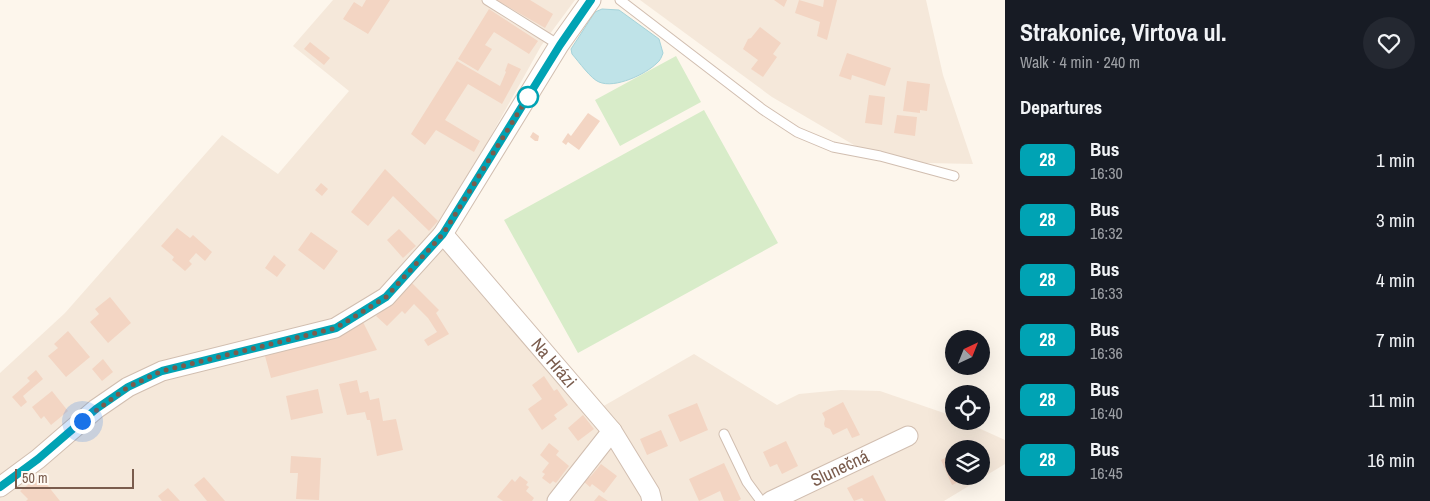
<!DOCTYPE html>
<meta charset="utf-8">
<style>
:root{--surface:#171b24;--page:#242831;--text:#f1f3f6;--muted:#9ea1a6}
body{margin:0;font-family:"Archivo Narrow",sans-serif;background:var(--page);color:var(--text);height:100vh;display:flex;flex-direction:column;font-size:19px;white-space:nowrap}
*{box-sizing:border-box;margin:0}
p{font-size:16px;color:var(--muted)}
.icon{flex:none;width:28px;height:28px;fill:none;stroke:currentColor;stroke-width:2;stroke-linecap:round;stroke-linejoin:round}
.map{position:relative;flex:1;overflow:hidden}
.side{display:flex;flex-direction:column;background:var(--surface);width:425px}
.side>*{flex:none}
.badge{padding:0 10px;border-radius:8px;font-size:18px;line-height:32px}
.needle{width:32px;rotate:43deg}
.buttons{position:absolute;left:945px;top:330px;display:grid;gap:10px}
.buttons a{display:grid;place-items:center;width:45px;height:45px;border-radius:50%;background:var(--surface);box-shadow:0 5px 20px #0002;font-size:25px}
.scale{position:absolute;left:15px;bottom:12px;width:119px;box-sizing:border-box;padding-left:5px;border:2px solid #7a5c4d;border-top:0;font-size:14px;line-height:18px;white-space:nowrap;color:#7a5c4d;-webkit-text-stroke:4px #fffaf3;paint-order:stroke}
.you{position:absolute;width:25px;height:25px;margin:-12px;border:4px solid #fff;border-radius:50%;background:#1a73e8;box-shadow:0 0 0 8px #1a73e833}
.map>.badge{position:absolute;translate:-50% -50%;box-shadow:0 0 0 2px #fff}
h2{padding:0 15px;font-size:19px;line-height:45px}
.round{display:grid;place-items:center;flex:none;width:52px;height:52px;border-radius:26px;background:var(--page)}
.overview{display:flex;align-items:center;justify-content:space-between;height:85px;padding:0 15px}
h1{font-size:24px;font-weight:800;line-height:38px}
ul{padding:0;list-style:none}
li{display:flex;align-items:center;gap:15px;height:60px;padding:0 15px}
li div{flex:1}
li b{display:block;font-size:19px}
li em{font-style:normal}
li .badge{min-width:55px;font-weight:700;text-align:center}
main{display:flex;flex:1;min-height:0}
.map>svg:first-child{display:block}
.residential{fill:#f5e8da;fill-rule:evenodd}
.green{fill:#d8ecc9}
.water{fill:#bfe3e8;stroke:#a5d3da}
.building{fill:#f3d5c3}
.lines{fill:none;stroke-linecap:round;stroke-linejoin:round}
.lane-casing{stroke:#d1beb0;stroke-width:11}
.street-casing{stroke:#d1beb0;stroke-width:21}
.lane{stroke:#fff;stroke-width:9}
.street{stroke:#fff;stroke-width:19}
.line-casing{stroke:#fff;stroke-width:11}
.line{stroke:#00a3b4;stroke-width:8}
.walk{stroke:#7a5c4d;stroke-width:5;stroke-dasharray:0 9}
.stop-dot{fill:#fff;stroke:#00a3b4;stroke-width:2.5}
.labels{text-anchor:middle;stroke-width:4;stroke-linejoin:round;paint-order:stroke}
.street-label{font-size:18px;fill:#7a5c4d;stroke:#fffaf3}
</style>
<main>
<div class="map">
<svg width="1005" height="501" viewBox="0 0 1005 501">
<rect width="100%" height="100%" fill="#fdf6ec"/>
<path class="residential" d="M333 0H575L541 46 444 220 441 247 588 415 694 354 777 405 799 394 841 390 880 391 944 413 954 417V421H963L1005 440V464L944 501H0V373L65 313 222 135 278 174 349 91 293 46ZM954 449H981V476H954Z
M640 0H926L943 75 973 164 883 162 772 97Z"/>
<path class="green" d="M676 56 701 102 620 146 595 100Z
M704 110 778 243 578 353 504 220Z"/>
<path class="water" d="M602 9 619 10 659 39 663 53C662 56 660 61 657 63 646 74 615 89 599 82 591 79 579 62 572 54L571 49 595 12Z"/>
<path class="building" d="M366 0H390L368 34 343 19 354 2 362 7Z
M496 0H530L553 14 545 28Z
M774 0H787L784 7Z
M799 0 823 7 824 0H837L827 40 817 36 820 22 795 13Z
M489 9 538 41 529 54 494 32 485 45 492 49 478 71 458 59Z
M760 27 781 43 773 54 777 57 763 77 751 69 758 60 743 49 748 39 751 38Z
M310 42 330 58 324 65 304 49Z
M847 53 891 68 885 86 852 75 851 80 839 76Z
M457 61 500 86 506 72 505 71 508 63 521 69 502 104 468 84 445 120 480 141 474 152 436 130 425 145 411 134Z
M907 81 930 84 927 111 920 110V113L903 111Z
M869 95 885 97 882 125 865 123Z
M588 113 600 121 579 150 568 142 566 145 562 142 568 133 571 136Z
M897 115 917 117 915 136 894 133Z
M533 132 539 136 538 141H535L530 137Z
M385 169 438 221 429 231 393 196 368 226 351 212Z
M321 183 328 189 322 196 315 190Z
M177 228 190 238 193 235 212 252 205 261 196 253 189 261 192 264 185 271 172 260 174 257 161 246Z
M399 229 416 246 403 258 387 240Z
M311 232 338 251 324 270 298 250Z
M274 255 286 265 277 277 265 268Z
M410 281 439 310 436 313 449 334 428 346 424 340 437 332 428 318 414 304 405 314 402 311 387 326 376 316Z
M110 297 131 323 108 343 90 322 99 314 95 309Z
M363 322 377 350 271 378 265 356 328 339Z
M68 331 90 357 66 377 48 356 58 348 54 344Z
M103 359 113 372 102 381 92 369Z
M36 370 43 379 23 396 27 402 21 407 12 397 30 381 27 378Z
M544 376 554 391 557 389 568 405 554 415 557 419 542 430 528 409 542 399 532 385Z
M357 380 360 393 368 391 370 400 379 398 383 421 396 419 403 450 377 456 370 420H367L365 412 347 415 339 384Z
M318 389 323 413 291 420 286 396Z
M52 391 68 411 51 425 44 416 41 419 32 407Z
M843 402 860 435 852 438 847 428 833 435 830 429 825 427 824 424 825 419 822 413Z
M697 403 708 430 680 442 668 415Z
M583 415 594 429 578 441 568 428Z
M661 430 668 446 647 455 640 439Z
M786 441 798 466 782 474 777 464 770 467 763 452Z
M549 443 559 451 556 455 569 466 556 483 553 481 550 484 542 478 545 474 542 472 549 463 540 455Z
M954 454V476H972L952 485 941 460Z
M291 456 321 458 319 500 296 499 298 473H290Z
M724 463 741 499 738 501H724L720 491 699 501 689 479Z
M601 464 617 476 604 493 592 484 590 487 583 481 591 476Z
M873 475 886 501H864L862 498 854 501 847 488Z
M40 476 60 501H26L28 499 20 491Z
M520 476 528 482 526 485 529 487 526 491 534 498 532 501H503L497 497 512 479 515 482Z
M204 477 225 501H207L194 485Z
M168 488 180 501H162L158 496Z
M599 495 608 501H594Z"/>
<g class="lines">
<g class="lane-casing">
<path id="lane" d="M487 0 559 45
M620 0 762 109 797 132 833 147 880 156 954 176
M724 434 747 482 761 501"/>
</g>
<g class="street-casing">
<g id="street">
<path id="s1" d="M443 234 612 431 650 493 652 501"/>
<path d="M0 487 38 459 96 409 128 387 162 371 335 328 386 297 443 234 559 45 591 0"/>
<path d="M557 501 612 431"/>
<path id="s2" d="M771 501 908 436"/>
</g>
</g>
<use href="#lane" class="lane"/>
<use href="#street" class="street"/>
</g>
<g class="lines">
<g class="line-casing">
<path id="line" d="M0 487 38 459 96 409 128 387 162 371 336 328 386 297 443 234 560 45 591 0"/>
</g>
<use href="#line" class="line"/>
<path class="walk" d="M82 421 128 387 162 371 336 328 386 297 443 234 528 97"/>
</g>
<circle class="stop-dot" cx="528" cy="97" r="10"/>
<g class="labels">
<g class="street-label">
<text dy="6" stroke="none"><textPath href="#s1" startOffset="170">Na Hrázi</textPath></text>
<text dy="6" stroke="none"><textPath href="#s2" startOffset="76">Slunečná</textPath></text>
</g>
</g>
</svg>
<div class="buttons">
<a><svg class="needle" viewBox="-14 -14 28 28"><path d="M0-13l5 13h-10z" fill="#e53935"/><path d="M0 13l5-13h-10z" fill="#9ea1a6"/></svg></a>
<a><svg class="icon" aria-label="locate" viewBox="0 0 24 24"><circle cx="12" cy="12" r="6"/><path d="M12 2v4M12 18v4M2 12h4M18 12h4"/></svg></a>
<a><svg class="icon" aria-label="layers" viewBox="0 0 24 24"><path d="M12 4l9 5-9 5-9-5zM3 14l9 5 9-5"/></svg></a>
</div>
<div class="scale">50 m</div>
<div class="you" style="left:82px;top:421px"></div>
</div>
<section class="side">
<div class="overview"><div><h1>Strakonice, Virtova ul.</h1><p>Walk · 4 min · 240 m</p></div><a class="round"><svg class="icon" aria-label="heart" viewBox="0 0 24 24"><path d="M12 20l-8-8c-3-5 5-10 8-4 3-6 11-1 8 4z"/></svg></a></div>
<h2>Departures</h2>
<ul>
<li><span class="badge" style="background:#00a3b4;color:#fff">28</span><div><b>Bus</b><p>16:30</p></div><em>1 min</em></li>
<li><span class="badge" style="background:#00a3b4;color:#fff">28</span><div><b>Bus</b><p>16:32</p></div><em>3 min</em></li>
<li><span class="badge" style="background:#00a3b4;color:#fff">28</span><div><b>Bus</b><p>16:33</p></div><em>4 min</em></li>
<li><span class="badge" style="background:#00a3b4;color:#fff">28</span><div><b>Bus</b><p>16:36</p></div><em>7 min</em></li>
<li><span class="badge" style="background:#00a3b4;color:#fff">28</span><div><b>Bus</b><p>16:40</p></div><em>11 min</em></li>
<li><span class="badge" style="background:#00a3b4;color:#fff">28</span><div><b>Bus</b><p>16:45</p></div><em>16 min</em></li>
</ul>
</section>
</main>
